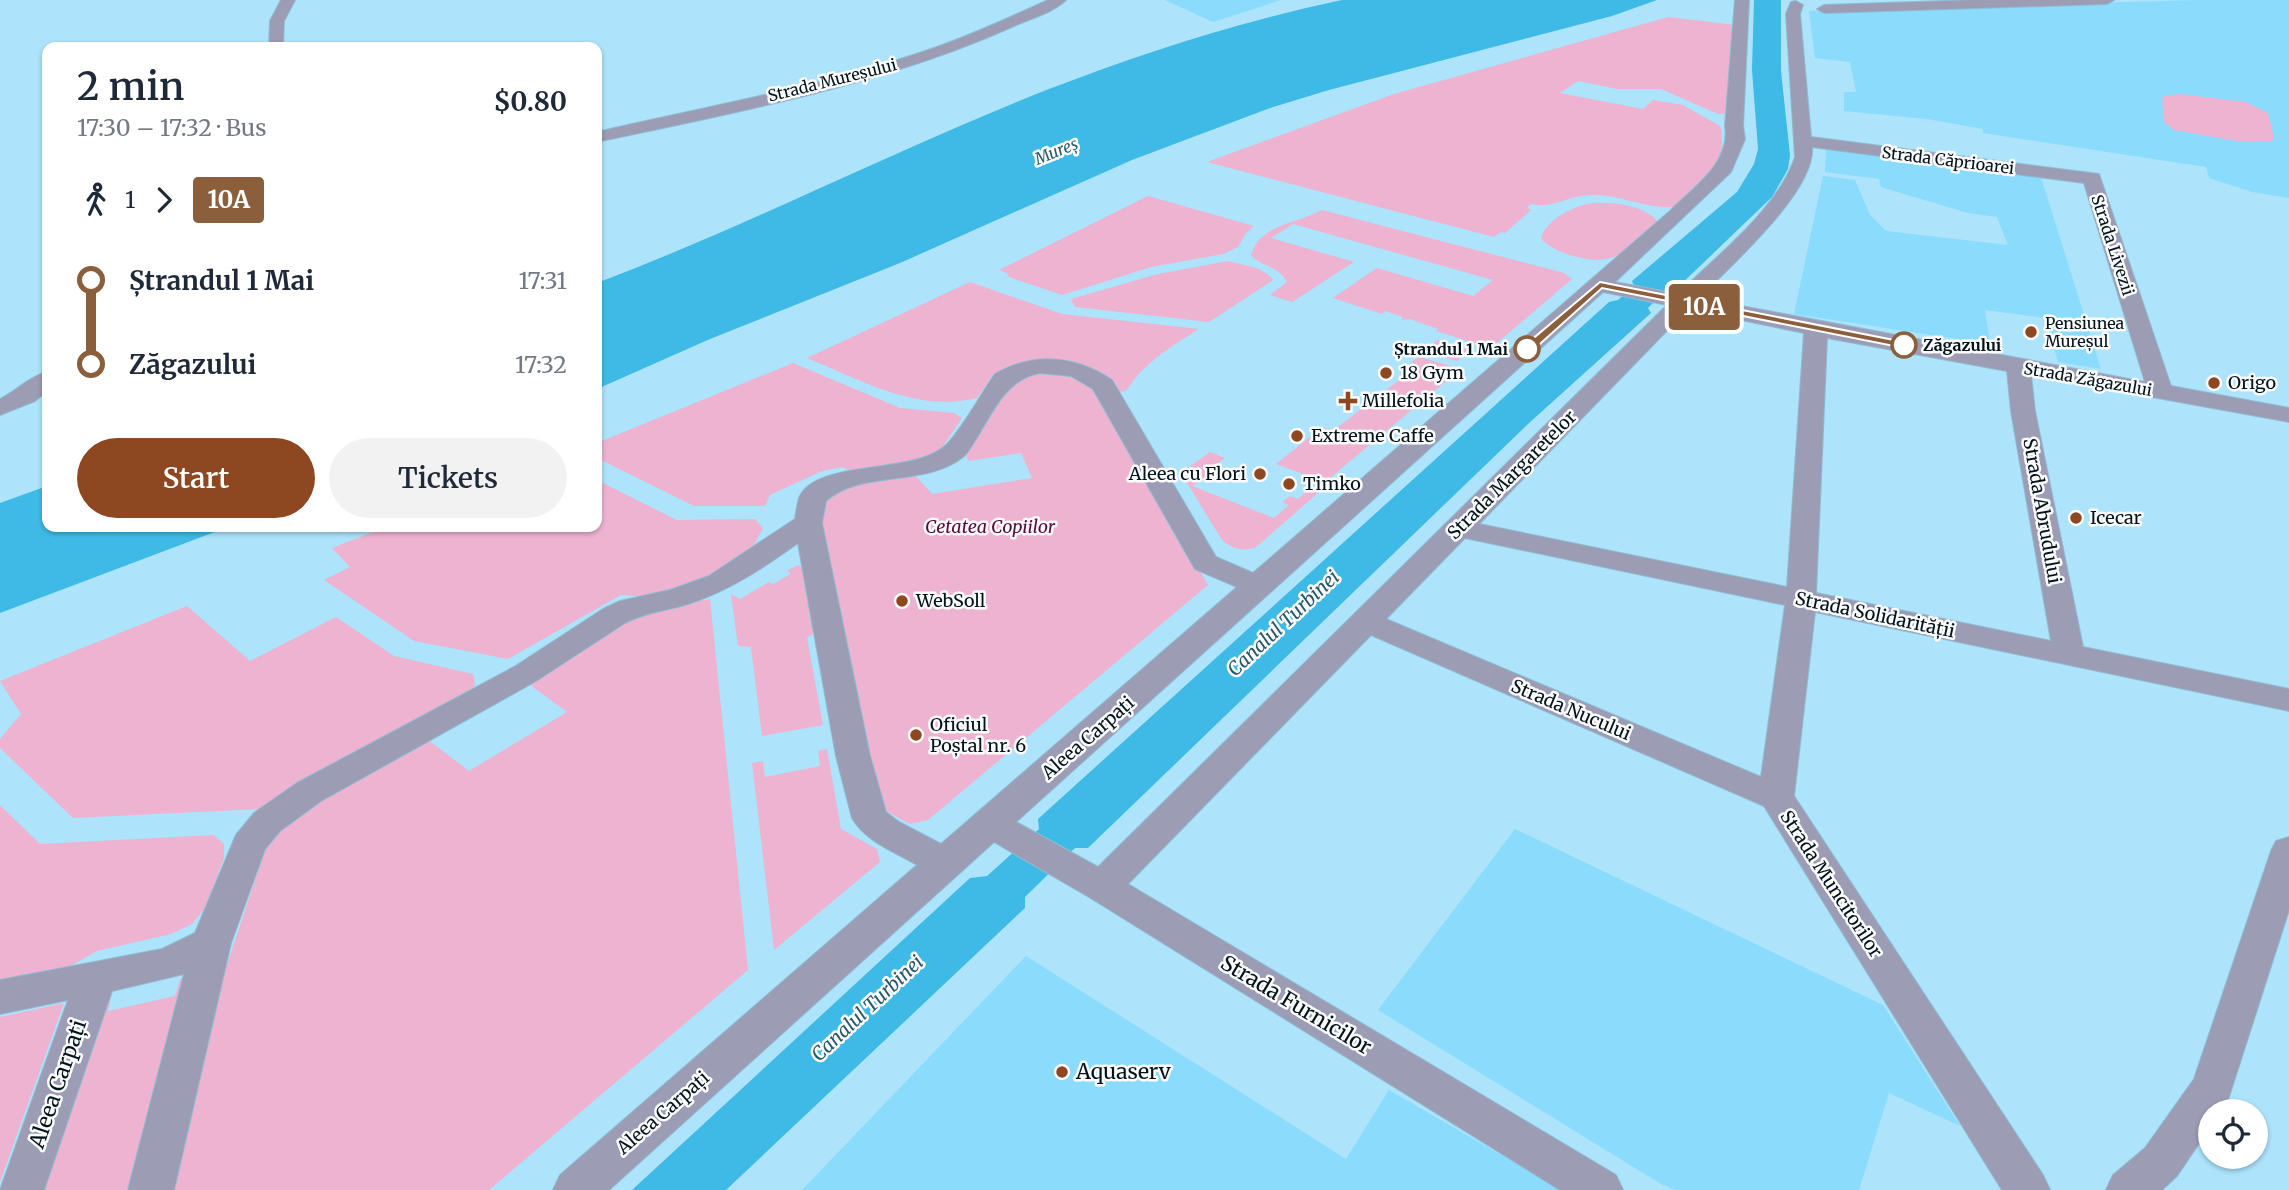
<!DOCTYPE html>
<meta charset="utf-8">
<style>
:root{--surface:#fff;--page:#f2f2f3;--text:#1f2937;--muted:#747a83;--accent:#8d4721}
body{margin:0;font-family:Merriweather,serif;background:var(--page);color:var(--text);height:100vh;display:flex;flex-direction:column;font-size:26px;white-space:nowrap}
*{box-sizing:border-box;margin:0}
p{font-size:23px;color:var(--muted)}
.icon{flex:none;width:38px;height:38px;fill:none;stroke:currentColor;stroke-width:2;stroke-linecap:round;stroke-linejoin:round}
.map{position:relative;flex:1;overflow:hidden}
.drawer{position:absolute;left:42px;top:42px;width:560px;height:490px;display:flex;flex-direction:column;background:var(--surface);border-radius:14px;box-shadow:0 2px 5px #0004}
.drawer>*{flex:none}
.badge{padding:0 14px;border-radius:5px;font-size:24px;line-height:46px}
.fabs{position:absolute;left:2198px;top:1099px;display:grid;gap:14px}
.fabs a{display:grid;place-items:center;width:70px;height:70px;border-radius:50%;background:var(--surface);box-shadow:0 2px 5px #0004;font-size:35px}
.map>.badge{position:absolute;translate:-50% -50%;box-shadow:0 0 0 4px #fff}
.legs{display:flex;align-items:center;gap:10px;height:77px;padding:0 35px;font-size:23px}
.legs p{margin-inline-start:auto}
.summary{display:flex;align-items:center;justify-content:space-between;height:119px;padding:0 35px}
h1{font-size:38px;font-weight:600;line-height:52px}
.button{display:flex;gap:14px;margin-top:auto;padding:14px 35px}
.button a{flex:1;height:80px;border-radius:42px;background:var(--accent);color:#fff;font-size:28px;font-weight:600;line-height:80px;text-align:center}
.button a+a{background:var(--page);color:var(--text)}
ul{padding:0 35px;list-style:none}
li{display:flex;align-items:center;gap:24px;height:84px;font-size:26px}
li i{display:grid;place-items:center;width:10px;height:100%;margin:0 9px;background:currentColor}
li i::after{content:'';width:18px;height:18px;margin:-9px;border:5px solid;border-radius:50%;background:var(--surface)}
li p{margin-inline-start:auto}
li:first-child i{background:linear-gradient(#0000 50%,currentColor 0)}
li:last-child i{background:linear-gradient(currentColor 50%,#0000 0)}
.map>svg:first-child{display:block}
.built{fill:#8bdbfd}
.green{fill:#edb3d1}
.water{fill:#3fbae7}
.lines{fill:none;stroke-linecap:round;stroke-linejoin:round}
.minor-casing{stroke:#8ebdd2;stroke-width:2}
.minor{fill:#9d9cb5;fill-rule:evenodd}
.line-1{fill:#8b5e3c;stroke:#fff;stroke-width:2}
.poi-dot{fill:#8d4721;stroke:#fbfbfb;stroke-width:2.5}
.stop-1-dot{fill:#fff;stroke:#8b5e3c;stroke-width:3.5}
.labels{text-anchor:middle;stroke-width:5;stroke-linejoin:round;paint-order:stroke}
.far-street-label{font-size:16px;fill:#00121a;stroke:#fbfbfb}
.far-water-label{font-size:16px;font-style:italic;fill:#26576a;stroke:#fbfbfb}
.far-poi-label{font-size:16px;fill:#00121a;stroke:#fbfbfb;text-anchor:start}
.far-stop-label{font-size:16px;font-weight:bold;fill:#00121a;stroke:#fbfbfb;text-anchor:start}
.poi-label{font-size:18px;fill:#00121a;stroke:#fbfbfb;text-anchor:start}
.street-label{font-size:18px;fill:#00121a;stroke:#fbfbfb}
.park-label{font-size:18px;font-style:italic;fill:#59083d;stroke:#fbfbfb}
.water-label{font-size:19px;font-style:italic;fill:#26576a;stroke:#fbfbfb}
.near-street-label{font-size:21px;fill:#00121a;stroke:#fbfbfb}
.near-poi-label{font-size:21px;fill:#00121a;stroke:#fbfbfb;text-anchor:start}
</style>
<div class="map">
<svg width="2289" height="1190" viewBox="0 0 2289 1190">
<rect width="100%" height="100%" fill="#ade3fb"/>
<path class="built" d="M1165 0H1281L1213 22Z
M2196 0H2289V198L2252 192 2209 178 2206 167 1983 133V129L1927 119 1844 111V92H1856L1850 62 1815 58 1809 11Z
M1826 149 2040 174 2101 369 2058 362 2045 318 1985 310 1990 344 1794 314 1823 176 1855 180 1870 215 1886 231 2008 245 1997 217 1968 213 1881 187 1879 179 1825 172Z
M1515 829 1883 1005 1960 1126 1889 1093 1859 1190H1676L1661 1184 1378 1010Z
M1026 956 1346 1159 1389 1090 1562 1190H802Z"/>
<path class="green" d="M1668 17 1736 25 1729 114H1718L1661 89H1617L1578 81 1560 93 1643 109 1653 100 1683 105 1720 126C1723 132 1721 136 1722 143 1725 171 1697 188 1678 206 1650 212 1619 193 1590 195 1566 196 1553 209 1531 204L1527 208 1531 210 1505 233 1501 232 1494 237 1207 162 1394 94Z
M2180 94 2246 102 2268 113 2274 138 2272 141 2242 142 2174 130 2164 122 2162 99 2164 96Z
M1148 196 1254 226 1246 233 1238 247 1223 254 1151 267 1062 295 1009 277 1007 273 999 270Z
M1592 203C1612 202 1645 205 1658 222 1626 250 1617 269 1570 255 1561 252 1547 247 1541 238 1547 219 1574 206 1592 203Z
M1322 210 1564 273 1572 279 1491 348 1436 331 1438 329 1410 319 1401 320 1403 317 1385 311 1382 314 1333 298 1377 268 1473 296 1493 280 1293 224 1271 238 1354 262 1292 302 1270 295 1287 282C1279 266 1262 267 1251 255 1261 223 1297 224 1322 210Z
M1228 261C1242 265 1265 267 1273 280L1209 322 1075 307 1071 299 1158 274Z
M970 282 1062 314 1199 329C1170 347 1145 362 1126 391L1118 392 1055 361 1041 359 1006 367 993 375 977 398C917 413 861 380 807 358Z
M1438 340 1470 350 1457 361 1424 351Z
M1419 357 1461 369 1325 482 1276 464 1316 432 1319 433 1326 428 1334 430 1416 367 1409 364Z
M793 363 900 408 954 413 962 418 941 449 918 462 851 472 843 467 822 471 770 495 765 506H694L597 458V443Z
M1034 371 1076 375 1095 386 1208 585 928 820 910 824 884 810 877 798 819 512 822 502 846 486 914 474 932 494 1032 478 1021 453 969 461 965 454 1010 382Z
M1210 452 1225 458 1212 468 1216 470 1192 486 1274 518 1289 505 1282 502 1290 496 1298 499 1310 489 1319 492 1255 548C1241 551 1233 549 1222 540L1181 473Z
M597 480 677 520 755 519 763 528 749 554 694 586 648 597 621 595 508 659 414 641 324 580 350 567 332 548 386 527H597Z
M798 565 806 569 817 631 807 638 823 725 762 736 751 647 738 646 731 594 740 599 769 582 773 584 791 574 787 571Z
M710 599 748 970 489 1190H170L226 968 268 841 283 821 427 739 469 771 567 712 526 682 636 616 660 608Z
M187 606 250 661 336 617 394 656 473 674 475 685 466 696 260 809 73 818 0 748V739L21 714 0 681Z
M827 749 841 829 877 849 880 862 774 950 752 763 763 761 765 777 820 766 818 751Z
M0 805 40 844 214 835 224 844V858L206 907 192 924 171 934 97 951 58 973 0 986Z
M185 978 128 1190H42L107 995 112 994 108 1011 175 996 180 979Z
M64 1003 0 1182V1017Z"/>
<path class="water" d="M1342 0H1657L1612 16 1329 90 1270 108 1132 160 900 263 710 339 597 389V283C750 225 896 149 1049 89 1145 52 1242 21 1342 0Z
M1754 0H1781V71L1790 155 1788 169 1772 197 1674 291 1664 292 1648 308 1651 313 1528 424 1088 848H1075L1025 897V908L726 1190H632L970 878 987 876 1039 829 1038 819 1609 302 1618 300 1634 286 1632 281 1737 192 1754 164 1758 149 1752 70Z
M47 486V527H228L0 613V503Z"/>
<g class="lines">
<g class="minor-casing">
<path id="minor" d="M281 0H295L284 21 283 47H269L270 21Z
M1048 0H1066C1054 12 1030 19 1014 26 883 85 737 112 597 142V132C709 106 825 86 934 48 973 34 1011 17 1048 0Z
M1735 0H1749L1743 126 1745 139 1731 172 1615 282 1678 294C1716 256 1778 209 1795 157L1786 14 1791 2 1796 1 1803 5 1800 14 1811 137 2099 174 2171 386 2289 408V422L2031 375 2035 411 2083 647 2289 689V711L1815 612 1794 796 2043 1175 2050 1190H2002L1764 806 1371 635 1128 884 1616 1175 1623 1190H1560L1089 897 994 842 609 1190H553L560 1175 917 865C895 852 865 841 852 818L836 756 798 543C763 568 729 591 688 604 666 611 645 612 625 623L536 681 321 801 280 831 265 849 231 943 174 1190H128L184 974 112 991 44 1190H0L68 1000 0 1014V980L162 949 195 933 236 835 254 813 297 783 514 667 603 609 620 601 670 590 709 576 795 519C796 513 797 505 799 498 816 458 914 476 946 445 961 431 982 392 995 374 1033 352 1075 355 1112 380L1216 557 1253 573 1670 211C1694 187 1731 163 1725 126ZM1812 147 2084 183 2145 382 1699 298C1729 267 1816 191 1812 147ZM1603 292 1667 305 1098 867 1016 822ZM1688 309 1804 333 1787 587 1479 524ZM1827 338 2007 371 2011 411 2051 641 1816 593ZM1040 373 1071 376 1093 389 1195 569 1237 587 941 844 899 822 886 812 870 756 822 523 826 501C863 469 923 488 963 457 968 453 972 445 976 439 993 412 1006 379 1040 373ZM1465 538 1785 605 1761 777 1386 619Z
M1976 0H2114L2107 4 1824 13 1817 9 1824 5Z
M47 372V391L35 401 0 415V399C16 391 30 376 47 372Z
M2289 837V910L2228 1100 2221 1111H2210V1127L2177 1176 2162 1190H2106L2113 1175 2145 1148 2194 1079 2271 851 2276 841Z"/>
</g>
<use href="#minor" class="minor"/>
</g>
<path class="line-1" d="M1600 282 1904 342 1909 345 1904 348 1602 288 1531 352H1523V347Z"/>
<g class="poi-dot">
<circle cx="2031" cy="332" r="7"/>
<circle cx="1386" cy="373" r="7"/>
<circle cx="2214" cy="383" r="7"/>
<path d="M1344.5 390.5h7v7h7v7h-7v7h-7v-7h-7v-7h7z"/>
<circle cx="1297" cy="436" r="7"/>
<circle cx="1260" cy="474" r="7"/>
<circle cx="1289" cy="484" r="7"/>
<circle cx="2076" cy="518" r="7"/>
<circle cx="902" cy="601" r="7"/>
<circle cx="916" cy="735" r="7"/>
<circle cx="1062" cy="1072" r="7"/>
</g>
<g class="stop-1-dot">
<circle cx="1904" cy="345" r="12"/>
<circle cx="1527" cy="349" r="12"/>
</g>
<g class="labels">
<g class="far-street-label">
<text transform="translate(832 80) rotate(-14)" y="6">Strada Mureșului</text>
<text transform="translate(1948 160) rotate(7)" y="6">Strada Căprioarei</text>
<text transform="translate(2113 245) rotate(72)" y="6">Strada Livezii</text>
<text transform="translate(2088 379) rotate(10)" y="6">Strada Zăgazului</text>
</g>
<g class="far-water-label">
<text transform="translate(1056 151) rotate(-22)" y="6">Mureș</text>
</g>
<g class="far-poi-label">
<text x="2045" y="329">Pensiunea<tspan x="2045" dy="18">Mureșul</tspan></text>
</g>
<g class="far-stop-label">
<text x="1923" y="351">Zăgazului</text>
<text x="1508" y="355" text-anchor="end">Ștrandul 1 Mai</text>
</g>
<g class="poi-label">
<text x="1400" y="379">18 Gym</text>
<text x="2228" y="389">Origo</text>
<text x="1362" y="407">Millefolia</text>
<text x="1311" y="442">Extreme Caffe</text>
<text x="1246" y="480" text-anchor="end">Aleea cu Flori</text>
<text x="1303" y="490">Timko</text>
<text x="2090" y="524">Icecar</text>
<text x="916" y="607">WebSoll</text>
<text x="930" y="731">Oficiul<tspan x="930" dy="21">Poștal nr. 6</tspan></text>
</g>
<g class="street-label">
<text transform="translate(1512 475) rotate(-45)" y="6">Strada Margaretelor</text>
<text transform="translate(2042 511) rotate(80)" y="6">Strada Abrudului</text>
<text transform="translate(1875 615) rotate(12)" y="6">Strada Solidarității</text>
<text transform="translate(1571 710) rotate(23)" y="6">Strada Nucului</text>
<text transform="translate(1088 738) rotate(-41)" y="6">Aleea Carpați</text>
<text transform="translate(1831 884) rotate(57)" y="6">Strada Muncitorilor</text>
<text transform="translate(663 1113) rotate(-41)" y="6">Aleea Carpați</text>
</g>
<g class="park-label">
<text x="990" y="533">Cetatea Copiilor</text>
</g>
<g class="water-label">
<text transform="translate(1283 623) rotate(-43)" y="7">Canalul Turbinei</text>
<text transform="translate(867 1008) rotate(-43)" y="7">Canalul Turbinei</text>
</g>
<g class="near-street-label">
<text transform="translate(1296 1005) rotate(31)" y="7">Strada Furnicilor</text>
<text transform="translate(58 1084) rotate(-71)" y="7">Aleea Carpați</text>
</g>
<g class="near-poi-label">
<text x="1076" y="1079">Aquaserv</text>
</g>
</g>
</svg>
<div class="fabs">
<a><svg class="icon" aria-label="locate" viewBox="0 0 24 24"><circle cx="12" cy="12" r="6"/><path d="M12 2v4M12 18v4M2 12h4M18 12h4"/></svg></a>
</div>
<b class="badge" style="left:1704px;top:307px;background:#8b5e3c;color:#fff">10A</b>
<section class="drawer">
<div class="summary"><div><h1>2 min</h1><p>17:30 – 17:32 · Bus</p></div><b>$0.80</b></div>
<div class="legs"><svg class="icon" aria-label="walk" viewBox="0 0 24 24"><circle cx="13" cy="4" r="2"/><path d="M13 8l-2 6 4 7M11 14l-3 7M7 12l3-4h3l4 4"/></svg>1<svg class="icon" aria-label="forward" viewBox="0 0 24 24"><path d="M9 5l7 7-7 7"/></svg><b class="badge" style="background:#8b5e3c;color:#fff">10A</b></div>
<ul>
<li><i style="color:#8b5e3c"></i><b>Ștrandul 1 Mai</b><p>17:31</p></li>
<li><i style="color:#8b5e3c"></i><b>Zăgazului</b><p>17:32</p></li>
</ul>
<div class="button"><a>Start</a><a>Tickets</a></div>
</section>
</div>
